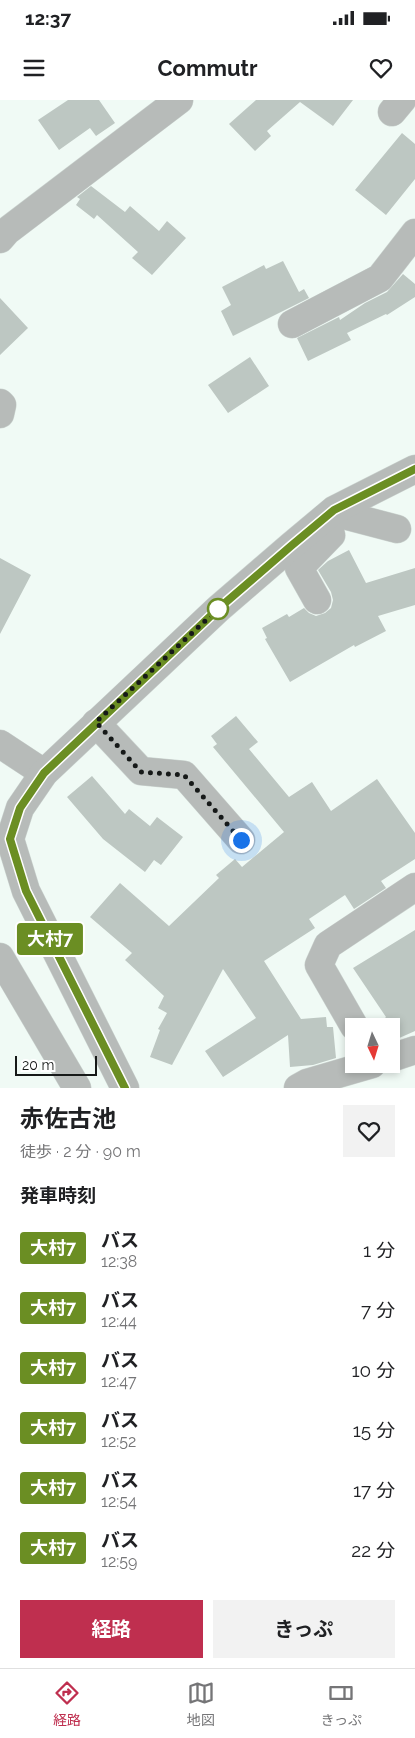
<!DOCTYPE html>
<html lang="ja">
<meta charset="utf-8">
<style>
:root{--surface:#fff;--page:#f2f2f2;--text:#202124;--muted:#757577;--line:#e0e0e0;--accent:#bf2f4f}
body{margin:0;font-family:Raleway,"Noto Sans JP",sans-serif;background:var(--page);color:var(--text);height:100vh;display:flex;flex-direction:column;font-size:19px;white-space:nowrap}
*{box-sizing:border-box;margin:0}
p{font-size:16px;color:var(--muted)}
.icon{flex:none;width:28px;height:28px;fill:none;stroke:currentColor;stroke-width:2;stroke-linecap:round;stroke-linejoin:round}
.map{position:relative;height:988px;overflow:hidden}
.drawer{display:flex;flex-direction:column;background:var(--surface);flex:1}
.drawer>*{flex:none}
.badge{padding:0 10px;border-radius:4px;font-size:18px;line-height:32px}
.needle{width:32px;rotate:176deg}
.tools{position:absolute;left:345px;top:918px;display:grid;gap:10px}
.tools a{display:grid;place-items:center;width:55px;height:55px;border-radius:0px;background:var(--surface);box-shadow:0 2px 8px #0003;font-size:25px}
.scale{position:absolute;left:15px;bottom:12px;width:82px;box-sizing:border-box;padding-left:5px;border:2px solid #161918;border-top:0;font-size:14px;line-height:18px;white-space:nowrap;color:#161918;-webkit-text-stroke:4px #fff;paint-order:stroke}
.you{position:absolute;width:25px;height:25px;margin:-12px;border:4px solid #fff;border-radius:50%;background:#1a73e8;box-shadow:0 0 0 8px #1a73e833}
.map>.badge{position:absolute;translate:-50% -50%;box-shadow:0 0 0 2px #fff}
h2{padding:0 20px;font-size:19px;line-height:45px}
.round{display:grid;place-items:center;flex:none;width:52px;height:52px;border-radius:0px;background:var(--page)}
.head{display:flex;align-items:center;justify-content:space-between;height:85px;padding:0 20px}
h1{font-size:24px;font-weight:700;line-height:38px}
.action{display:flex;gap:10px;margin-top:auto;padding:10px 20px}
.action a{flex:1;height:58px;border-radius:0px;background:var(--accent);color:#fff;font-size:20px;font-weight:700;line-height:58px;text-align:center}
.action a+a{background:var(--page);color:var(--text)}
ul{padding:0;list-style:none}
li{display:flex;align-items:center;gap:15px;height:60px;padding:0 20px}
li div{flex:1}
li b{display:block;font-size:19px}
li em{font-style:normal}
li .badge{min-width:55px;font-weight:700;text-align:center}
.status{display:flex;justify-content:space-between;align-items:center;height:35px;padding:0 25px;background:var(--surface);direction:ltr}
.status svg{height:14px;fill:currentColor}
header{display:flex;justify-content:space-between;align-items:center;height:65px;padding:0 20px;background:var(--surface);font-size:22px;font-weight:700}
.menu{display:flex;justify-content:space-around;align-items:center;height:70px;border-top:1px solid var(--line);background:var(--surface);font-size:14px;color:var(--muted)}
.menu a{display:grid;justify-items:center;gap:2px}
.menu .selected{color:var(--accent)}
.map>svg:first-child{display:block}
.building{fill:#bdc7c2}
.lines{fill:none;stroke-linecap:round;stroke-linejoin:round}
.minor-casing{stroke:#cdd6d2;stroke-width:29}
.tertiary-casing{stroke:#cdd6d2;stroke-width:29}
.minor{stroke:#b7bbb9;stroke-width:28}
.tertiary{stroke:#b7bbb9;stroke-width:28}
.line-casing{stroke:#fff;stroke-width:11}
.line{stroke:#6b8e23;stroke-width:8}
.walk{stroke:#161918;stroke-width:5;stroke-dasharray:0 9}
.stop-dot{fill:#fff;stroke:#6b8e23;stroke-width:2.5}
</style>
<div class="status"><b>12:37</b><svg viewBox="0 0 49 12"><path d="M0 12V9h3v3zM5 12V6h3v6zM10 12V3h3v9zM15 12V0h3v12zM26 1h20v11H26zM47 4h2v5h-2z"/></svg></div>
<header><svg class="icon" aria-label="menu" viewBox="0 0 24 24"><path d="M4 6h16M4 12h16M4 18h16"/></svg>Commutr<svg class="icon" aria-label="heart" viewBox="0 0 24 24"><path d="M12 20l-8-8c-3-5 5-10 8-4 3-6 11-1 8 4z"/></svg></header>
<div class="map">
<svg width="415" height="988" viewBox="0 0 415 988">
<rect width="100%" height="100%" fill="#f0faf5"/>
<path class="building" d="M68 0H99L115 23 96 36 90 28 59 50 38 20Z
M256 0H353L333 26 300 2 267 31 271 36 255 51 229 24Z
M402 33 415 44V79L386 115 355 90Z
M91 86 125 112 130 106 159 131 167 121 186 138 152 175 132 158 138 152 97 115 94 119 76 105 80 99 77 97Z
M283 161 299 192 304 189 309 198 233 236 221 211 231 205 222 187 264 165 266 169Z
M403 174 415 184V197L387 215 386 214 347 233 351 240 308 261 297 238 339 217 340 220 365 203 387 192Z
M0 198 28 228 0 255Z
M250 257 269 286 228 313 208 285Z
M349 450 366 483 415 468V505L378 516 386 531 355 547 354 545 290 582 265 539 267 538 262 528 287 514 289 517 304 508 309 513 316 516 325 513 331 508 333 500 331 492 318 470 328 461Z
M0 458 31 475 0 534Z
M236 616 258 642 249 649 289 697 312 682 331 711 377 679 415 733V759L381 781 386 788 354 809 345 795 309 819 315 828 264 861 301 919 326 917 327 927H333L336 958 313 965 290 967 288 935 223 977 205 951 256 918 223 869 172 965 150 957 160 930 158 929 167 913 158 908 164 896 125 860 132 853 90 817 120 783 169 826 219 778 216 775 235 759 242 767 284 732 213 647 217 644 211 636Z
M92 676 125 714 129 709 150 726 157 717 183 737 161 765 154 760 145 772 103 739 67 697Z
M415 830V931L397 939 391 930V926H389L384 919 386 917 353 868Z"/>
<g class="lines">
<g class="minor-casing">
<path id="minor" d="M392 12 402 0
M0 139 7 131 179 0
M292 224 380 178 415 133
M0 303 2 305 0 314
M332 412 397 429
M317 500 299 468 331 435 325 418
M96 623 141 671 184 675 241 740
M0 644 44 673
M0 857 77 988
M354 926 319 865 328 845 415 787
M391 958 415 950
M298 988 307 983 372 964"/>
</g>
<g class="tertiary-casing">
<path id="tertiary" d="M125 988 26 791 10 739 20 708 44 673 218 509 291 446 334 410 415 369"/>
</g>
<use href="#minor" class="minor"/>
<use href="#tertiary" class="tertiary"/>
</g>
<g class="lines">
<g class="line-casing">
<path id="line" d="M125 988 26 791 10 739 20 708 44 673 218 509 291 446 334 410 415 369"/>
</g>
<use href="#line" class="line"/>
<path class="walk" d="M218 509 96 622 141 672 184 675 241 740"/>
</g>
<circle class="stop-dot" cx="218" cy="509" r="10"/>
</svg>
<div class="tools">
<a><svg class="needle" viewBox="-14 -14 28 28"><path d="M0-13l5 13h-10z" fill="#e53935"/><path d="M0 13l5-13h-10z" fill="#757577"/></svg></a>
</div>
<div class="scale">20 m</div>
<div class="you" style="left:241px;top:740px"></div>
<b class="badge" style="left:50px;top:839px;background:#6b8e23;color:#fff">大村7</b>
</div>
<section class="drawer">
<div class="head"><div><h1>赤佐古池</h1><p>徒歩 · 2 分 · 90 m</p></div><a class="round"><svg class="icon" aria-label="heart" viewBox="0 0 24 24"><path d="M12 20l-8-8c-3-5 5-10 8-4 3-6 11-1 8 4z"/></svg></a></div>
<h2>発車時刻</h2>
<ul>
<li><span class="badge" style="background:#6b8e23;color:#fff">大村7</span><div><b>バス</b><p>12:38</p></div><em>1 分</em></li>
<li><span class="badge" style="background:#6b8e23;color:#fff">大村7</span><div><b>バス</b><p>12:44</p></div><em>7 分</em></li>
<li><span class="badge" style="background:#6b8e23;color:#fff">大村7</span><div><b>バス</b><p>12:47</p></div><em>10 分</em></li>
<li><span class="badge" style="background:#6b8e23;color:#fff">大村7</span><div><b>バス</b><p>12:52</p></div><em>15 分</em></li>
<li><span class="badge" style="background:#6b8e23;color:#fff">大村7</span><div><b>バス</b><p>12:54</p></div><em>17 分</em></li>
<li><span class="badge" style="background:#6b8e23;color:#fff">大村7</span><div><b>バス</b><p>12:59</p></div><em>22 分</em></li>
</ul>
<div class="action"><a>経路</a><a>きっぷ</a></div>
</section>
<nav class="menu">
<a class="selected"><svg class="icon" aria-label="directions" viewBox="0 0 24 24"><path d="M12 3l9 9-9 9-9-9zM9 14v-3h6M13 9l2 2-2 2"/></svg>経路</a>
<a><svg class="icon" aria-label="map" viewBox="0 0 24 24"><path d="M3 6l6-2 6 2 6-2v14l-6 2-6-2-6 2zM9 4v14M15 6v14"/></svg>地図</a>
<a><svg class="icon" aria-label="tickets" viewBox="0 0 24 24"><path d="M3 7h18v10H3zM15 7v10"/></svg>きっぷ</a>
</nav>
